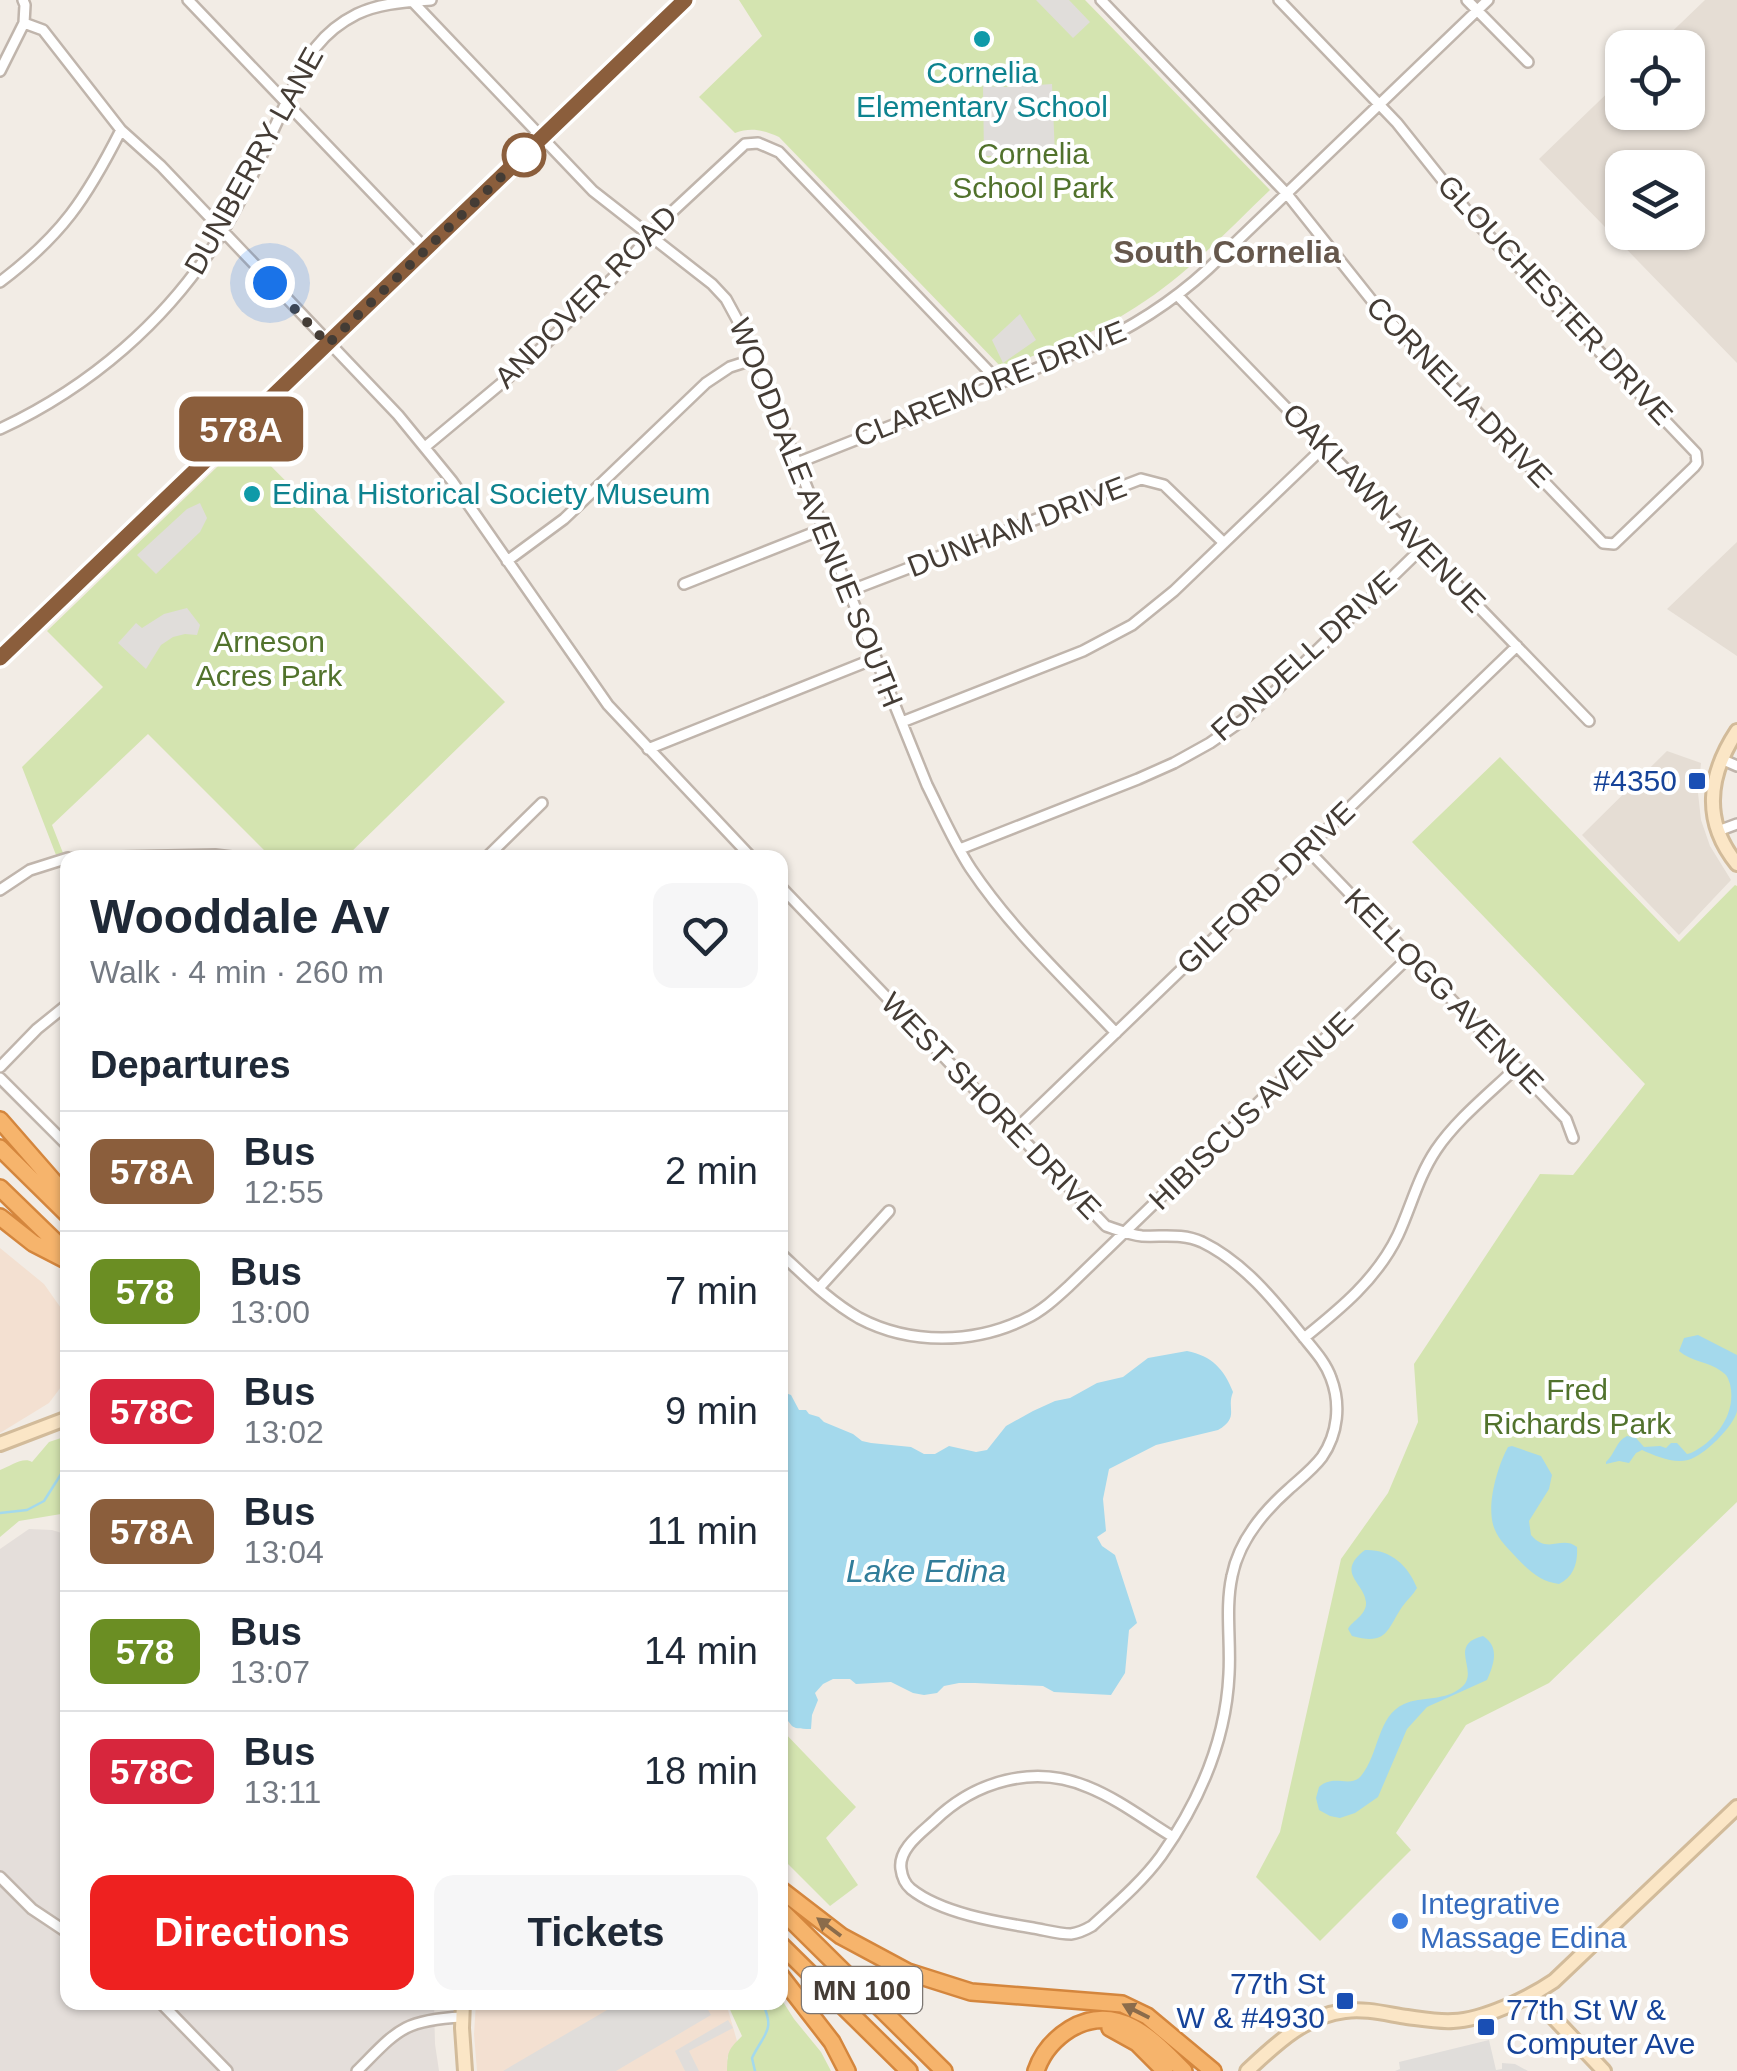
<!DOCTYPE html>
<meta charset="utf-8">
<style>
:root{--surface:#fff;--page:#f6f6f7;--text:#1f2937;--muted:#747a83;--line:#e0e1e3;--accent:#ee2120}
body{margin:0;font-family:Arial,sans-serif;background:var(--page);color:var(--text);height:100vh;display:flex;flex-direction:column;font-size:38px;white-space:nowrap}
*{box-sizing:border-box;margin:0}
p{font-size:32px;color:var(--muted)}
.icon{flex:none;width:55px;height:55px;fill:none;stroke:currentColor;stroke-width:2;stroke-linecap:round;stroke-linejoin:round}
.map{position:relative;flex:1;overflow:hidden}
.panel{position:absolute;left:60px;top:850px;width:728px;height:1160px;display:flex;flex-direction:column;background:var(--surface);border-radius:20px;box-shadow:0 2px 8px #0004}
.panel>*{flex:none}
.badge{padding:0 20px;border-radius:15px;font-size:35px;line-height:65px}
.tools{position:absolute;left:1605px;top:30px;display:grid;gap:20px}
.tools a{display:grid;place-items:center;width:100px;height:100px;border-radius:20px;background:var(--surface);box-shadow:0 2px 8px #0004;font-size:50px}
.you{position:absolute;width:50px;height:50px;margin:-25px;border:8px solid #fff;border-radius:50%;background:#1a73e8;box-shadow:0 0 0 15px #1a73e833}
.map>.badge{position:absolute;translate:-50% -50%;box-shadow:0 0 0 5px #fff}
h2{padding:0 30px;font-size:38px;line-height:90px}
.round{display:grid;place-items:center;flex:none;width:105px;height:105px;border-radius:20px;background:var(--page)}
.head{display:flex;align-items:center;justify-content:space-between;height:170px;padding:0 30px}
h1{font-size:48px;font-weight:700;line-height:75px}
.button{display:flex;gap:20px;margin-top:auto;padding:20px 30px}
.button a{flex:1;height:115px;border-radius:20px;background:var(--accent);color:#fff;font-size:40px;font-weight:700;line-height:115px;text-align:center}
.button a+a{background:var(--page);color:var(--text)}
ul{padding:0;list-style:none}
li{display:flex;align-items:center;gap:30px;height:120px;padding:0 30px;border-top:2px solid var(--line)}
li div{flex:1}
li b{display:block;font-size:38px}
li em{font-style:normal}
li .badge{min-width:110px;font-weight:700;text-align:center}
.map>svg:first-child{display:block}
.residential{fill:#e5ddd4;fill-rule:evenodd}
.commercial{fill:#f3e0d1}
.industrial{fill:#e4deda}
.green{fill:#d4e4b0}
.parking{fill:#e0ddda}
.water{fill:#a4d9ec}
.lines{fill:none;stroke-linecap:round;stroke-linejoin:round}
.stream{stroke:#a4d9ec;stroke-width:2.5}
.street-casing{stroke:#c0b5ac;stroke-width:14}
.secondary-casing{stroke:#d2bb9a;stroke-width:18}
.highway-casing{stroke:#d4863d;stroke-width:20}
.street{stroke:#fff;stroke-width:9}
.secondary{stroke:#fbe6c6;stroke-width:12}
.highway{stroke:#f6b46c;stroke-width:15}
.oneway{fill:#8b6c4b}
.line-casing{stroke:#fff;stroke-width:22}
.line{stroke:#8b5e3c;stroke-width:15}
.walk{stroke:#443c35;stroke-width:10;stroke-dasharray:0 18}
.culture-dot{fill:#0f9aa8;stroke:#fff;stroke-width:4}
.stop-dot{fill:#fff;stroke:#8b5e3c;stroke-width:5}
.transit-dot{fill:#1a4fb4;stroke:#fff;stroke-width:4}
.shop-dot{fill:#3f7fe0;stroke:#fff;stroke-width:4}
.labels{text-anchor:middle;stroke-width:8;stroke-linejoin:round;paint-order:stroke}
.shield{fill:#fff;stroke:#7c7672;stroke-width:2.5}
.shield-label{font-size:28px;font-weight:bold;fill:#443c35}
.culture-label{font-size:30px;fill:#0d838f;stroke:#fff}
.park-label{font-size:30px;fill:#51722c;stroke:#fff}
.street-label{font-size:30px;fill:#443c35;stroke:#fff}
.transit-label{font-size:30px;fill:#164399;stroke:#fff;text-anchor:end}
.shop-label{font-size:30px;fill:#366cbe;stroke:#fff;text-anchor:start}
.neighbourhood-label{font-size:32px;font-weight:bold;fill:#66584d;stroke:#fff}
.water-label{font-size:32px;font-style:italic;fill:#317d9a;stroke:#fff}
</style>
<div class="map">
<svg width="1737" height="2071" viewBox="0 0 1737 2071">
<rect width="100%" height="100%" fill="#f2ece5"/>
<path class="residential" d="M1705 0H1737V363L1539 159 1622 79V112H1688V48L1656 47ZM1622 168H1688V232H1622Z
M1737 542V656L1667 609Z
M1667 751 1701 763 1698 793 1701 820 1710 846 1731 880 1679 935 1582 835Z"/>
<path class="commercial" d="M0 1248 44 1284 68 1318 67 1379 49 1403 0 1433Z
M476 2003H726L737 2041 727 2058 731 2071H477L474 2034Z"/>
<path class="industrial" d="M29 1529 52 1530 68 1535V2002L434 2003 435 2044 439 2071H0V1549Z"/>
<path class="green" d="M739 0H1085L1270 190C1228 230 1187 275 1136 307 1095 334 1048 350 1002 368L779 137C763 130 751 127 735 133L699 97 762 36Z
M245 440 505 702 346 857H278L265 851 148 734 52 825 63 853 56 855 22 767 103 687 47 631Z
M1500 757 1679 942 1735 885 1737 886V1502L1549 1683 1466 1725 1396 1833 1411 1850 1320 1941 1256 1877 1280 1832 1341 1559 1388 1493 1418 1422 1414 1364 1540 1174 1573 1175 1645 1084 1412 842Z
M67 1436V1513L19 1521 0 1537V1470C10 1466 24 1456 32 1462L49 1442Z
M780 1728 856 1807 826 1838 858 1885 830 1906 780 1856Z
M780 1997 794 2019 821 2052 831 2071H727C728 2051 727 2051 742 2036L727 2003 780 2002Z"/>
<path class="parking" d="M1036 0H1069L1090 22 1073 38Z
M1052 84 1055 155 984 156 983 86 1008 87Z
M1020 314 1036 340 1003 363 992 340Z
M200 503 207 518 200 532 156 574 137 555 187 509Z
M187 608 200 625 197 635 185 634 173 637 161 645 146 669 118 643 136 623 142 628 164 614Z
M619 2003H704L711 2015 616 2071H503Z
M728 2020 733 2028 689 2051 699 2071H685L675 2051Z
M1489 2040 1496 2070 1502 2069V2063L1515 2064 1528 2071H1395L1400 2069 1399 2062Z"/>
<path class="water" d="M1698 1335 1737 1355C1737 1372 1737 1393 1737 1411 1734 1426 1704 1456 1688 1460 1673 1464 1656 1456 1642 1450L1636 1453 1629 1463 1619 1461 1606 1464V1462C1615 1454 1616 1441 1627 1436L1636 1438 1644 1447 1660 1446 1666 1448 1671 1443H1677L1687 1454 1691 1453C1716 1441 1737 1413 1730 1384 1727 1376 1728 1376 1721 1371 1708 1361 1691 1362 1679 1351L1684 1338Z
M1187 1351C1212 1356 1224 1369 1233 1392 1226 1409 1240 1417 1218 1430L1156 1445 1109 1469 1103 1499 1106 1531 1097 1537 1102 1546 1115 1555 1137 1623 1129 1630 1125 1673 1111 1695 1054 1692 1043 1686 975 1683H959L944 1686 937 1693 924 1695 913 1693 891 1682 856 1684 850 1679H833L823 1684 815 1693 818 1700 812 1715 811 1729C786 1729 796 1726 780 1713V1391L791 1395 799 1410H806L809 1414 819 1417 824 1422 853 1434 862 1441 871 1443 911 1447 924 1454H935L949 1446 976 1452 987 1450 1006 1426 1033 1411 1055 1401 1070 1398 1097 1383 1123 1377 1148 1358Z
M1512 1446 1541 1456 1552 1475 1549 1489 1529 1521 1531 1535C1548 1555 1561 1535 1577 1547 1578 1562 1574 1577 1559 1584 1540 1582 1527 1569 1514 1555 1507 1547 1499 1540 1495 1530 1485 1509 1497 1467 1508 1447Z
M1365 1550C1390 1549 1408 1565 1417 1588 1413 1595 1407 1600 1402 1607 1387 1629 1388 1646 1352 1636L1348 1629C1353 1620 1367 1615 1366 1602 1364 1582 1335 1573 1365 1550Z
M1483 1636C1500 1647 1494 1664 1487 1680L1427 1707 1407 1729 1378 1797 1355 1813 1340 1818 1330 1816 1319 1810 1316 1798 1319 1787C1335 1773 1349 1789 1361 1776 1379 1755 1377 1716 1404 1704 1421 1696 1446 1702 1463 1686 1479 1670 1447 1645 1483 1636Z"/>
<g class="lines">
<path class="stream" d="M0 1513 27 1510 44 1501 68 1463
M755 2071 752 2058C764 2033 776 2031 762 2002"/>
<g class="street-casing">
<path id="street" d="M23 0 25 5 24 23 43 30 121 130 161 166 398 415 452 481 608 705 752 858
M188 0 426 249
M411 0 593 191 712 284 726 299 745 334 927 785C941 813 954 843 971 869 1012 930 1066 980 1116 1033
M1101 0 1287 194 1381 312 1603 543 1614 544 1694 467 1697 463 1696 453 1475 221 1397 123 1279 0
M1467 0 1528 62
M0 71 24 23
M0 282C62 235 86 199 121 130
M1178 296 1589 721
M0 429C90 387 167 321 220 236 245 196 263 151 284 107 294 87 302 65 316 47 327 33 341 22 357 14 380 3 406 2 431 0
M425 447 528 361 619 272 659 224 745 144 758 143 779 152 1000 383
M797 463 1083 350C1130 329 1170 304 1208 269L1488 0
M507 561 564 519 706 383 730 367 755 359
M684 584 823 529
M849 591 1141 479 1164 485 1224 543
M902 722 1083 651 1132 625 1174 591 1324 447
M648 749 876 658
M1721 759 1737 766
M1718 831 1737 824
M960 849 1138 779 1174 763 1210 743 1243 720 1273 693 1422 548
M1307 849 1566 1119 1573 1138
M74 858 215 855 240 858
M486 858 542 803
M780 886 1106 1226C1118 1230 1130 1235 1142 1236 1163 1237 1182 1233 1202 1242 1243 1262 1273 1299 1301 1334 1312 1348 1325 1361 1331 1378 1341 1404 1338 1434 1322 1457 1313 1469 1300 1479 1289 1489 1263 1512 1239 1540 1232 1576 1225 1608 1231 1641 1229 1674 1226 1740 1199 1802 1161 1856 1142 1882 1116 1904 1092 1926 1085 1930 1079 1933 1071 1934 1059 1934 1045 1930 1033 1928 996 1922 941 1913 911 1889 905 1884 902 1877 901 1869 898 1849 921 1833 934 1821 975 1781 1034 1764 1088 1787 1118 1799 1145 1820 1173 1837
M0 890 30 870 68 858
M0 1067 37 1029 68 1004
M0 1078 68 1146
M1015 1130 1517 646
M780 1253C805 1276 829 1301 859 1318 910 1345 974 1344 1025 1319 1042 1311 1056 1298 1069 1286L1410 956
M819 1288 889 1211
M1304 1338C1340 1309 1377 1279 1398 1235 1411 1207 1418 1177 1436 1150 1457 1119 1490 1093 1517 1067
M0 1877 32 1909 68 1933
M160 2002 227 2071
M357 2071C397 2031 402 2020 462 2017"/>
</g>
<g class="secondary-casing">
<path id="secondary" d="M0 658 685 0
M1737 731C1708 775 1702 821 1737 864
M0 1444 68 1418
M1533 1996 1604 2071
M463 2002 462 2028 465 2071
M1247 2071C1275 2045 1304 2016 1345 2011 1365 2008 1387 2014 1407 2017 1422 2019 1438 2022 1453 2021 1483 2020 1529 1998 1554 1981L1737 1807"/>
</g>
<g class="highway-casing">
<path id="highway" d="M0 1120 68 1198
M0 1148 68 1215
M0 1188 68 1254
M0 1217 33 1243 68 1261
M780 1889 841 1936 908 1972 971 1992 1122 2004 1147 2016 1213 2071
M780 1909 944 2071
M780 1944 909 2071
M780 1975 832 2042 847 2071
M1110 2028 1137 2043 1165 2071
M1036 2071C1042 2053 1054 2039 1070 2029 1117 2001 1153 2039 1184 2071"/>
</g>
<use href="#street" class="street"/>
<use href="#secondary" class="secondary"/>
<use href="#highway" class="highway"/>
</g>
<defs><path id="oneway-solid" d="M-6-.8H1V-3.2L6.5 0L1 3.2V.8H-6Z" transform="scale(2.5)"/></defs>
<g class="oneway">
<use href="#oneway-solid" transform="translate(829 1927) rotate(-143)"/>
<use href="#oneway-solid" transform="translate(1136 2011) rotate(-153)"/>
</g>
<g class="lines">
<g class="line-casing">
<path id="line" d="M0 658 685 0"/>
</g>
<use href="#line" class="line"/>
<path class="walk" d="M270 283 328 344 524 155"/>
</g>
<g class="culture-dot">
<circle cx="982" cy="39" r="10"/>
<circle cx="252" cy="494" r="10"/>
</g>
<circle class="stop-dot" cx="524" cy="155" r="20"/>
<g class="transit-dot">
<rect x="1687" y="771" width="20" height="20" rx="5"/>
<rect x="1335" y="1991" width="20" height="20" rx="5"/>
<rect x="1476" y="2017" width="20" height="20" rx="5"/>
</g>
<circle class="shop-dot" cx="1400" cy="1921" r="10"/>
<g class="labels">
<rect class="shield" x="802" y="1967" width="120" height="46" rx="8"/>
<g class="shield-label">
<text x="862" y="2000">MN 100</text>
</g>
<g class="culture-label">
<text x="982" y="83">Cornelia<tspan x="982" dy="34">Elementary School</tspan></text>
<text x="272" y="504" text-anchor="start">Edina Historical Society Museum</text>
</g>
<g class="park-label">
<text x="1033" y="164">Cornelia<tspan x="1033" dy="34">School Park</tspan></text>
<text x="269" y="652">Arneson<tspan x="269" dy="34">Acres Park</tspan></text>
<text x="1577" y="1400">Fred<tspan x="1577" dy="34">Richards Park</tspan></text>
</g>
<g class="street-label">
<text transform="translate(254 161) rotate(-61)" y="10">DUNBERRY LANE</text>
<text transform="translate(586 297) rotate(-45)" y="10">ANDOVER ROAD</text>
<text transform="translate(1555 300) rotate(47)" y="10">GLOUCHESTER DRIVE</text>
<text transform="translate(990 384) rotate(-22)" y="10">CLAREMORE DRIVE</text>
<text transform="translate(1459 392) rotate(46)" y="10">CORNELIA DRIVE</text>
<text transform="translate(1384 508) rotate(46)" y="10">OAKLAWN AVENUE</text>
<text transform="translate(816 513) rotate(68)" y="10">WOODDALE AVENUE SOUTH</text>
<text transform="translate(1017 527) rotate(-21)" y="10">DUNHAM DRIVE</text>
<text transform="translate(1304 656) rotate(-42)" y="10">FONDELL DRIVE</text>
<text transform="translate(1266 888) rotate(-44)" y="10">GILFORD DRIVE</text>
<text transform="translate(1444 991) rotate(46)" y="10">KELLOGG AVENUE</text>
<text transform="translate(991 1106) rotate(46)" y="10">WEST SHORE DRIVE</text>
<text transform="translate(1251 1111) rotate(-44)" y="10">HIBISCUS AVENUE</text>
</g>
<g class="transit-label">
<text x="1677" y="791">#4350</text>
<text x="1325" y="1994">77th St<tspan x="1325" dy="34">W &amp; #4930</tspan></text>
<text x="1506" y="2020" text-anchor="start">77th St W &amp;<tspan x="1506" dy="34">Computer Ave</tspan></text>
</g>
<g class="shop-label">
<text x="1420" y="1914">Integrative<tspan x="1420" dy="34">Massage Edina</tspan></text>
</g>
<g class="neighbourhood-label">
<text x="1227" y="263">South Cornelia</text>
</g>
<g class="water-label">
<text x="926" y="1582">Lake Edina</text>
</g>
</g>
</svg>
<div class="tools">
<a><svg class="icon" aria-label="locate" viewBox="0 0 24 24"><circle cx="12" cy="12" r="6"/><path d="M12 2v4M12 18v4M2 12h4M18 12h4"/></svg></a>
<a><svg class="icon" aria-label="layers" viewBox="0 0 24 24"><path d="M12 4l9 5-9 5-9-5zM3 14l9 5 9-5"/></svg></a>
</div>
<div class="you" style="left:270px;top:283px"></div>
<b class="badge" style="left:241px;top:429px;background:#8b5e3c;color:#fff">578A</b>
<section class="panel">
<div class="head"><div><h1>Wooddale Av</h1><p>Walk · 4 min · 260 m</p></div><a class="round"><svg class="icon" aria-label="heart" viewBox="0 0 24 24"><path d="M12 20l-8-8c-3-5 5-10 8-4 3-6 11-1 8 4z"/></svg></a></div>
<h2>Departures</h2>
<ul>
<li><span class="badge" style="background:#8b5e3c;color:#fff">578A</span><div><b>Bus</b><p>12:55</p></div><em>2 min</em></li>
<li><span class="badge" style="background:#6b8e23;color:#fff">578</span><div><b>Bus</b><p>13:00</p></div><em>7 min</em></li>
<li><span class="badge" style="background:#d7263d;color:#fff">578C</span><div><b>Bus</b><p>13:02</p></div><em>9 min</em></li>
<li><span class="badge" style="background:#8b5e3c;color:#fff">578A</span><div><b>Bus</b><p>13:04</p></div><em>11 min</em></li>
<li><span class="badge" style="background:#6b8e23;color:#fff">578</span><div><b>Bus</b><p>13:07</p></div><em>14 min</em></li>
<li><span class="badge" style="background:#d7263d;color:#fff">578C</span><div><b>Bus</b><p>13:11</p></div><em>18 min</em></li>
</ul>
<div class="button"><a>Directions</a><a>Tickets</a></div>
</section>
</div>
